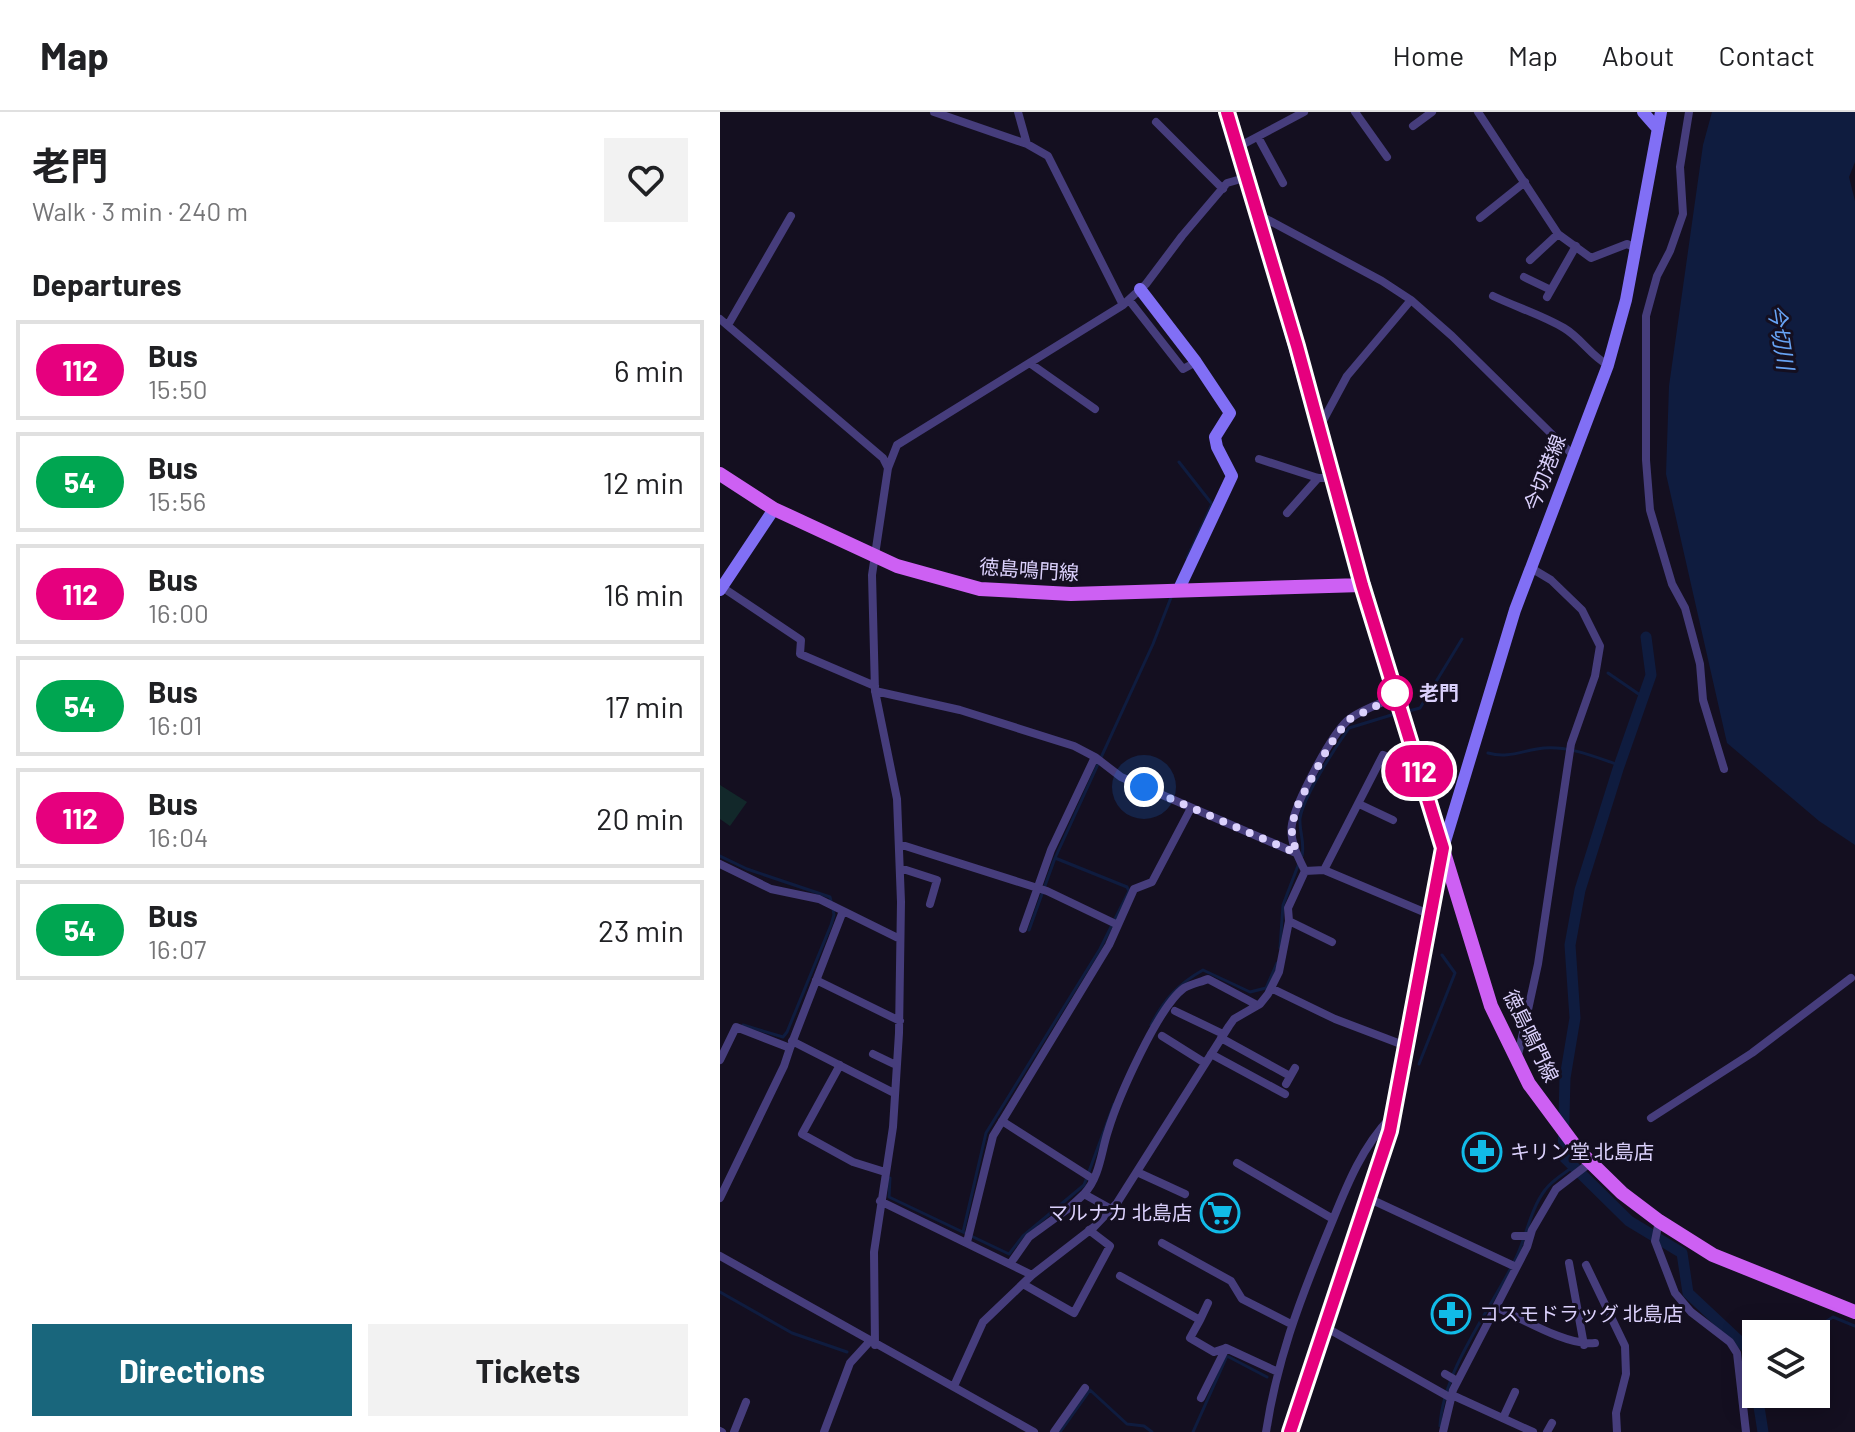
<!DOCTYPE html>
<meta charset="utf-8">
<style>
:root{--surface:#fff;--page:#f2f2f2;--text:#202124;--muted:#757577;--line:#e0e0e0;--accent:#19667c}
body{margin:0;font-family:Barlow,"Noto Sans JP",sans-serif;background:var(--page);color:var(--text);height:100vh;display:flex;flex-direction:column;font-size:30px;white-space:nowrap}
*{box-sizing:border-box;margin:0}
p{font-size:26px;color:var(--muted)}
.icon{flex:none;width:44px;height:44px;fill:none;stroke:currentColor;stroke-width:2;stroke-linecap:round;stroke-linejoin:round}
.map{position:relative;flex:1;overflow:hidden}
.sheet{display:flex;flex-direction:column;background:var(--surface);width:720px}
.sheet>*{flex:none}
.badge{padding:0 16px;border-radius:26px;font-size:28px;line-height:52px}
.tools{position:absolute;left:1022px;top:1208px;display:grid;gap:16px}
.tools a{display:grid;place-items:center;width:88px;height:88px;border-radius:0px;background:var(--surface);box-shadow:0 4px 20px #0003;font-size:40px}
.you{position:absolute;width:40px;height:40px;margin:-20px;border:6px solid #fff;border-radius:50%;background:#1a73e8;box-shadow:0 0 0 12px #1a73e833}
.map>.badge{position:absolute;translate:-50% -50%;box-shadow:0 0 0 4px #fff}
h2{padding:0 32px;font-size:30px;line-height:72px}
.round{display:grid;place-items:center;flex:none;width:84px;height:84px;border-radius:0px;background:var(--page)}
.overview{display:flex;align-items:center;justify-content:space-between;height:136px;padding:0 32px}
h1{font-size:38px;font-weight:700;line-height:60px}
.cta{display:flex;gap:16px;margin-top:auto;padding:16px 32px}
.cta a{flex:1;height:92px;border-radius:0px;background:var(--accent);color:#fff;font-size:32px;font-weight:700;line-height:92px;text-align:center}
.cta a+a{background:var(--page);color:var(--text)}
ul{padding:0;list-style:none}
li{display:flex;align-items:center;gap:24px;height:100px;margin:0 16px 12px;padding:0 16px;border:4px solid var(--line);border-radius:0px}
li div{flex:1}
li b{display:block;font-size:30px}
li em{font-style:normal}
li .badge{min-width:88px;font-weight:700;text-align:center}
header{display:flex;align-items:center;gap:48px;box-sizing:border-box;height:112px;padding:0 40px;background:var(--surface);border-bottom:2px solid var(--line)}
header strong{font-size:38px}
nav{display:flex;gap:44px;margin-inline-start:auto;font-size:28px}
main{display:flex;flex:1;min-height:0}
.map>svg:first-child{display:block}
.garden{fill:#12282a}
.water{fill:#0f1c3f}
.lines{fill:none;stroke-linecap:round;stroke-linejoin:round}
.stream{stroke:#0f1c3f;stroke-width:3}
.canal{stroke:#0f1c3f;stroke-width:11}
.street{stroke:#463d7c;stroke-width:8}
.secondary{stroke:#816ff5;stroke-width:12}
.primary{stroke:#cd60f3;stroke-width:14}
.line-casing{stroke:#fff;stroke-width:18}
.line{stroke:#e6007e;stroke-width:12}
.walk{stroke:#dbd1fc;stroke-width:8;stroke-dasharray:0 14.4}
.stop-dot{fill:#fff;stroke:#e6007e;stroke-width:4}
.labels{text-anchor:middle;stroke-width:6;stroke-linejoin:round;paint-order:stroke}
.street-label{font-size:20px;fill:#dbd1fc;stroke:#140f20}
.stop-label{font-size:20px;font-weight:bold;fill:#dbd1fc;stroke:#140f20;text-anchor:start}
.poi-label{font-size:20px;fill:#dbd1fc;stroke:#140f20;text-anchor:start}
.water-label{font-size:22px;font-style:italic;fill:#67a3f4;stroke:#140f20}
</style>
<header>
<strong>Map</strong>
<nav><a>Home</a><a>Map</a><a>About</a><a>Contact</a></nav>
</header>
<main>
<section class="sheet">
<div class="overview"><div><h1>老門</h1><p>Walk · 3 min · 240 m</p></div><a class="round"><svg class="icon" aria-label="heart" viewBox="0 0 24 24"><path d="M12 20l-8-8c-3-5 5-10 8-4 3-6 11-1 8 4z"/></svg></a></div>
<h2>Departures</h2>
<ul>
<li><span class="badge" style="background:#e6007e;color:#fff">112</span><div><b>Bus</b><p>15:50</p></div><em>6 min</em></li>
<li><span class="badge" style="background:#00a651;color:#fff">54</span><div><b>Bus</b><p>15:56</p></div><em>12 min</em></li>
<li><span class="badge" style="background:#e6007e;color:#fff">112</span><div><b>Bus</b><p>16:00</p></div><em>16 min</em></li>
<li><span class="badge" style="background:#00a651;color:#fff">54</span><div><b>Bus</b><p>16:01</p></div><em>17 min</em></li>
<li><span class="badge" style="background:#e6007e;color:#fff">112</span><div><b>Bus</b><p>16:04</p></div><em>20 min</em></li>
<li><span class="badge" style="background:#00a651;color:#fff">54</span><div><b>Bus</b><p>16:07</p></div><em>23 min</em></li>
</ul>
<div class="cta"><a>Directions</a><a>Tickets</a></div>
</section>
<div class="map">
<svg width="1135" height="1320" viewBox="0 0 1135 1320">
<rect width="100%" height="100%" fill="#140f20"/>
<path class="garden" d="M0 673 27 690 10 714 0 707Z"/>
<path class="water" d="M992 0H1135V50L1129 65 1135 89V733L1099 709 1007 631 946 362 949 274 983 33Z"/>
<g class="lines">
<path class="stream" d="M459 350 492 392 467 446
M888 561 923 585
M685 600 700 596 742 527
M768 641C789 647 803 638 824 636 850 634 875 645 899 653
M0 744 27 757 110 785 111 789
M582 744C585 730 579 719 580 706 584 683 615 636 629 616L678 601
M309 818 335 746 433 532 452 483
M560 836 563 793 579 751
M23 913 63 925 67 920 111 813 114 803 113 797
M431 913C444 888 458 872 483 858L530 880 546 876 557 851
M699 952 735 861 722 843
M170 1066 169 1085 289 1142 303 1124 364 1073 394 992
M243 1120 266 1021 380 837 409 779 407 775 335 746
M0 1180 72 1221 127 1240
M1087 1222 1113 1205 1135 1214
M1033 1255 1036 1254
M720 1314C723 1257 772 1196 796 1146 807 1123 810 1098 825 1078 832 1068 845 1061 854 1054
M340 1320 370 1278 407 1312 424 1314 432 1320
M473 1320 507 1244 547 1265"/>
<path class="canal" d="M926 525 931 563 898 657 860 778 850 833 855 906 845 966 843 1044 909 1109 962 1141 968 1181 1030 1239 1036 1273
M1037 1282 1043 1320"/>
<path class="street" d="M214 0 307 32 328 44 403 193
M298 0 307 32
M635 0 667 45
M758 0 838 122 871 146 907 132 916 136
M969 0 960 55 963 102 950 139 937 164 926 204V348L930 398 952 472 965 496 980 552 983 588 1004 657
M436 10 503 77
M693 14 712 0
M538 25 563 71
M518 35 584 0
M539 103 662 169 691 188 732 224 853 343
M760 106 805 70
M810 148 838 122
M804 165 831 178
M773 184C796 195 822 203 844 216 861 226 871 244 888 253
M827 185 856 134
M409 188 463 257 476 250
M0 207 163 346 168 356
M8 213 71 104
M311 252 375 297
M599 316 627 264 691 188
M539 347 598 366H613
M567 401 598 366
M2 475 81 528 80 542 155 574
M155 579 240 598 354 634 375 645 401 665 576 741
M639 692 673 708
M179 732 327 779 398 813
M0 752 51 777 99 787 180 827
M180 756 217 768 210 792
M604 758 663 643 698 658
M585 759C578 745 569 728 572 712 576 690 610 625 627 609 639 598 661 592 676 584
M585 759 604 758 711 803
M569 809 612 830
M303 817 331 738 375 645
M96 868 180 909
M551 876 615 907 686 934
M455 899 503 922
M442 924 485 951
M501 926 570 964
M72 929 174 981
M70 936 123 799
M153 942 176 953
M491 942 565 982
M0 948 16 915 70 936 64 954 0 1086
M797 948 818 852 851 632 875 564 880 534 862 498 831 468 811 456
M120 953 82 1022 133 1050 165 1060
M566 972 575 956
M931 1006 1032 941 1131 866
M282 1009 373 1067
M517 1051 613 1107
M417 1060 465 1082
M364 1082C380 1065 381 1040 388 1019 398 986 438 895 464 876 471 872 481 870 488 867L537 893
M648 1086 796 1155
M160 1089 312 1163
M939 1109 935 1129 955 1181 971 1200 1010 1230 1017 1241 1026 1320
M795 1124H810
M247 1130 273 1024 389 833 414 777 432 770 471 696
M442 1131 511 1169 522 1187 571 1212
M0 1144 314 1320
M849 1151 864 1233
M290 1152 309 1125 349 1096 364 1082 391 1097
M866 1153 905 1234 906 1262 896 1301 897 1320
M400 1164 480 1208 470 1226 494 1240 506 1236
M303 1172 354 1201 390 1134 369 1118
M776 1195C801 1206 849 1235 875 1231
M480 1208 488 1191
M605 1215 731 1286
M155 1233 154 1140 173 1015 179 921 181 790 177 687 155 579 152 463 168 356 177 333 403 193 426 172 462 124 507 71 528 65
M725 1262 737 1269
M234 1274 263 1210 312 1163 374 1115 397 1091 509 914 514 907 540 892 548 882 559 860 569 809 568 796 585 759
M732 1283 813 1320
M481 1286 506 1236 558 1260
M783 1306 795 1280
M0 1319 2 1320
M14 1320 26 1290
M104 1320 130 1251 151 1228
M334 1320 365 1276
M546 1320C557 1249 578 1193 605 1127 623 1084 638 1039 671 1005
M723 1320 733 1278 807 1135 812 1118 836 1077 871 1050
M827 1320 832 1311"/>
<path class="secondary" d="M923 0 938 17
M420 177 476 250 510 301 495 325 497 335 512 364 458 479
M0 478 54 397
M723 736 795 498 888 253 906 188 941 0"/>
<path class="primary" d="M507 0 528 65 642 473 771 894 809 972 858 1038 902 1081 939 1109 993 1143 1135 1200
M0 362 54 397 177 454 260 477 351 482 642 473
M570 1320 670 1019 722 740"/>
</g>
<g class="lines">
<g class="line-casing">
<path id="line" d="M507 0 577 234 642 473 723 736 670 1019 570 1320"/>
</g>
<use href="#line" class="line"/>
<path class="walk" d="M424 675 576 741 571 715 579 690 609 634 628 608 676 584 675 581"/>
</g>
<defs>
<g id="pharmacy-ring" transform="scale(2)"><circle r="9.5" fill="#140f20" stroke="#11bbe8" stroke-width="1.5"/><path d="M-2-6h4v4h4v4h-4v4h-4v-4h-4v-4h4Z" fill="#11bbe8"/></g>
<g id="supermarket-ring" transform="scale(2)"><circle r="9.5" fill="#140f20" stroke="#11bbe8" stroke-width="1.5"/><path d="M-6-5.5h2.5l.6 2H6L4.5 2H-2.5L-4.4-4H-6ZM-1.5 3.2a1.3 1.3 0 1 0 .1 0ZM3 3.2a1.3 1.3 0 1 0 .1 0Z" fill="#11bbe8"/></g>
</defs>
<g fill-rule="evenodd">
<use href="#pharmacy-ring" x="762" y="1040"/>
<use href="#supermarket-ring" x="500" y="1101"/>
<use href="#pharmacy-ring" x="731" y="1202"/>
</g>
<circle class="stop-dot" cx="675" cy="581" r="16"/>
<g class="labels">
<g class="street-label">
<text transform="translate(825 361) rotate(-69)" y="7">今切港線</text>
<text transform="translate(309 458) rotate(4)" y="7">徳島鳴門線</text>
<text transform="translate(811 924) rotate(64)" y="7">徳島鳴門線</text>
</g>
<g class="stop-label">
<text x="699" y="588">老門</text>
</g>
<g class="poi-label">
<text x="790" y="1047">キリン堂 北島店</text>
<text x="472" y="1108" text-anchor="end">マルナカ 北島店</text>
<text x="759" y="1209">コスモドラッグ 北島店</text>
</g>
<g class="water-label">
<text transform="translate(1061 225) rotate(81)" y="8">今切川</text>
</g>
</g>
</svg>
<div class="tools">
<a><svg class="icon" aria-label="layers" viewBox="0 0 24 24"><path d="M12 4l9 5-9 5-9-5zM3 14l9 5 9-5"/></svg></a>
</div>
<div class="you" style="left:424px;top:675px"></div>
<b class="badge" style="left:699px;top:659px;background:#e6007e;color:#fff">112</b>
</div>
</main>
